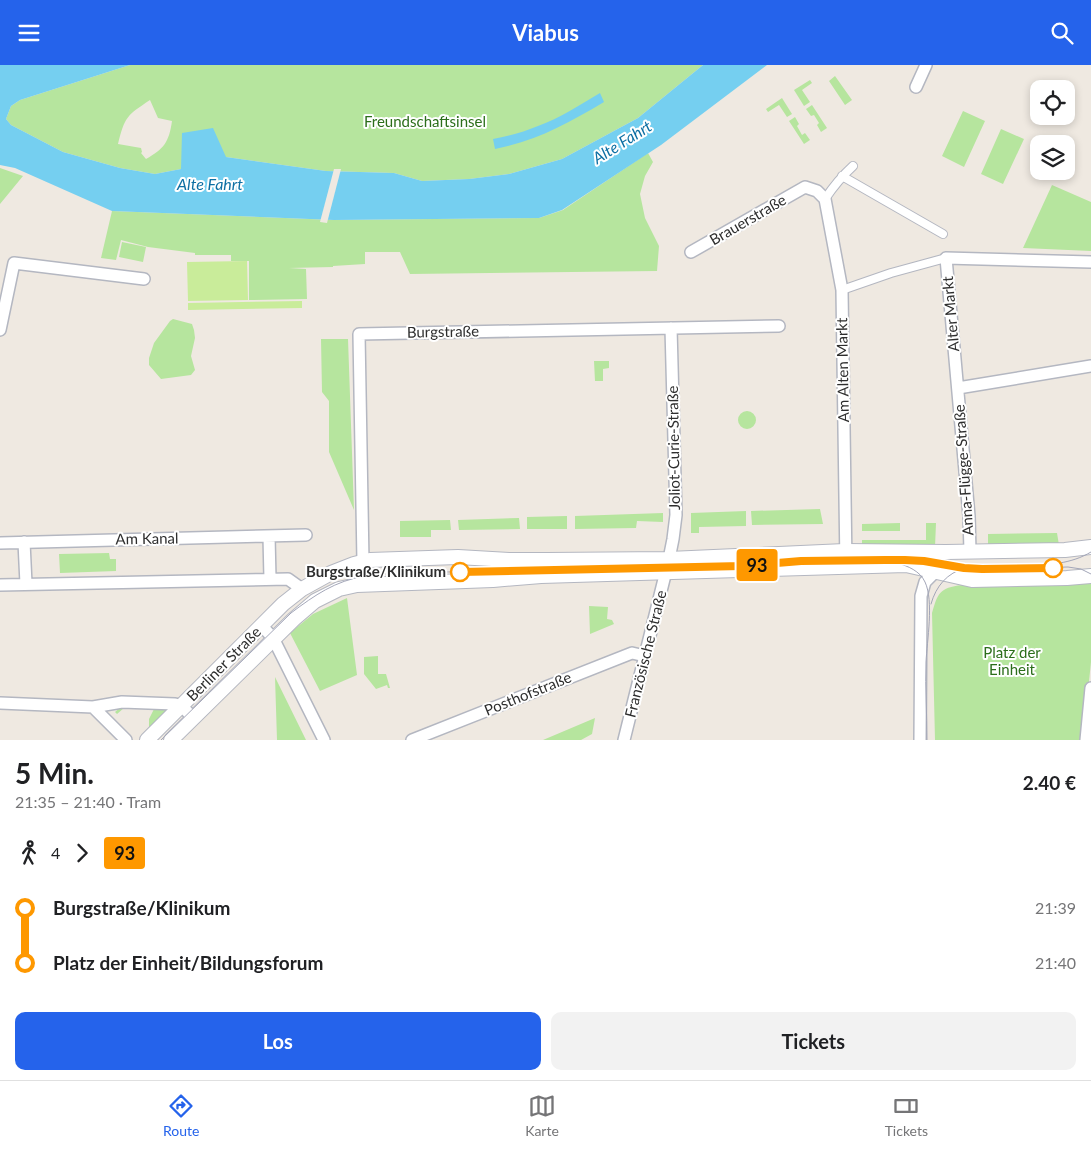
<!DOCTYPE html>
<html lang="de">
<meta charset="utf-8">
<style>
:root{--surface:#fff;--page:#f2f2f2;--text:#202124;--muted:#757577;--line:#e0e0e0;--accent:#2563eb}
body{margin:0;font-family:Lato,sans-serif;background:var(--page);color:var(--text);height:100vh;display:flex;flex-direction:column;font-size:19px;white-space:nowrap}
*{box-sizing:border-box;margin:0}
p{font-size:16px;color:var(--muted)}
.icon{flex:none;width:28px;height:28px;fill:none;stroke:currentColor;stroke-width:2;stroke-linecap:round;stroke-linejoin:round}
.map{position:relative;height:675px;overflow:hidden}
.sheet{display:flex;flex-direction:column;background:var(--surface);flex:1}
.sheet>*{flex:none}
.badge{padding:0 10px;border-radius:4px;font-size:18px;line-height:32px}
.tools{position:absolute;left:1030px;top:15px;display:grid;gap:10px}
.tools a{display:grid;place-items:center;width:45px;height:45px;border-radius:10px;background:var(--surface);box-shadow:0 2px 8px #0003;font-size:25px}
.map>.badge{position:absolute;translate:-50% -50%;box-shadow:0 0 0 2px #fff}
.legs{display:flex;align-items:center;gap:8px;height:55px;padding:0 15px;font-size:16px}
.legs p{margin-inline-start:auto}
.headline{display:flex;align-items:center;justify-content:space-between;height:85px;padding:0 15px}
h1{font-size:28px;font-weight:700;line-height:38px}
.primary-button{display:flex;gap:10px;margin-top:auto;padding:10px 15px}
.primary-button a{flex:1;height:58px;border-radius:10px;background:var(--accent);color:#fff;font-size:20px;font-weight:700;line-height:58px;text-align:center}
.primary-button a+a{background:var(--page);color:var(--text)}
ul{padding:0 15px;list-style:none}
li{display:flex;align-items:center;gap:18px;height:55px;font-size:19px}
li i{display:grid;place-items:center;width:8px;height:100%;margin:0 6px;background:currentColor}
li i::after{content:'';width:12px;height:12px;margin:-6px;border:4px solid;border-radius:50%;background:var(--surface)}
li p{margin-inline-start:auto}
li:first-child i{background:linear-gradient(#0000 50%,currentColor 0)}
li:last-child i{background:linear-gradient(currentColor 50%,#0000 0)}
header{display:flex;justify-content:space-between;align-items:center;height:65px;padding:0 15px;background:var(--accent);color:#fff;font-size:22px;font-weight:700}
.tab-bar{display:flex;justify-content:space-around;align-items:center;height:70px;border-top:1px solid var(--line);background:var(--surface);font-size:14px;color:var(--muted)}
.tab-bar a{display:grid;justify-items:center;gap:2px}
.tab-bar .on{color:var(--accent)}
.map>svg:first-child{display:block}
.green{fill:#b6e59e;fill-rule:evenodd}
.pitch{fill:#c9ec9a}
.water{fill:#75cff0}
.pier{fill:#efe9e1}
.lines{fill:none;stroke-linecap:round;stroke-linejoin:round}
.pedestrian-casing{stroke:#b4b7c1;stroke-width:10}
.minor-casing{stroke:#b4b7c1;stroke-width:14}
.tertiary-casing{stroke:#b4b7c1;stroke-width:16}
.pedestrian{stroke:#fff;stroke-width:8}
.minor{stroke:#fff;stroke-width:11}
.tertiary{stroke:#fff;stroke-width:14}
.tram{stroke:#a3a6b8;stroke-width:1}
.line-1-casing{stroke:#fff;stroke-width:11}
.line-1{stroke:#fe9800;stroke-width:8}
.stop-1-dot{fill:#fff;stroke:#fe9800;stroke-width:2.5}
.labels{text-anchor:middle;stroke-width:4;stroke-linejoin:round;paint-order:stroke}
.park-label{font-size:15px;fill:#2c6e1b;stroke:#fff}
.street-label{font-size:15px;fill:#2e2e2e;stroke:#fff}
.stop-label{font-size:15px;font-weight:bold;fill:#2e2e2e;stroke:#fff;text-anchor:end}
.water-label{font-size:16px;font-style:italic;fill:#0d6fa3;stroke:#fff}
</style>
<header><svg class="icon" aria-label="menu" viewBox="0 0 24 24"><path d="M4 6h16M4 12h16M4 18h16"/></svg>Viabus<svg class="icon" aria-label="search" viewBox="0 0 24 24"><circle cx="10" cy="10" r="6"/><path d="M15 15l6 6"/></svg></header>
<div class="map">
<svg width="1091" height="675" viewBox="0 0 1091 675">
<rect width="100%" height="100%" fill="#efe9e1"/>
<path class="green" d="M130 0H703L638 53 562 94 509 109 469 114 422 116 394 108 326 106 226 92 181 104 155 109 120 103 63 87 11 60 6 54 11 41 20 35ZM150 35 158 53 172 56C169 77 164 84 146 94L141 88 142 87 141 83 118 79C125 52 126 51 150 35Z
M835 11 852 35 845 40 829 16Z
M810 15 812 18 802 25 810 37 804 41 794 25Z
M782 33 792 49 787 52 779 40 768 47 766 44Z
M812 40 827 63 821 67 817 60 819 58 814 50 811 51 806 44Z
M963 46 985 56 964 102 942 91Z
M795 52 799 59 797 61 802 70 805 68 810 75 804 79 789 56Z
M1001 64 1024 74 1003 119 981 109Z
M648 88 653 97 645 111 640 129 645 153 659 181 657 206 410 209 400 187H365V199L333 201V202L289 203 306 204 307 234 249 235V196H231V190H195V188L148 182 121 175 116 195 101 193 112 146 334 155 539 153 563 145Z
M0 103 23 111 0 139Z
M1052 120 1091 137V186L1023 183Z
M122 177 146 182 143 197 119 192Z
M173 254 192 259 194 265 195 273 191 291 195 305 191 310 161 314 149 300V293L154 278 170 256Z
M321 274H348L354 445 329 387V336L322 327Z
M594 296H609V303L603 304V316H595Z
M738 355a9 9 0 1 1 18 0a9 9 0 1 1-18 0Z
M820 444 823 459 752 460 751 446Z
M746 446V461L699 462V468H691V448Z
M663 448V457L637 456 636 463 575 464V451Z
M567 451V464H527V452Z
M519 453 520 464 459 465 458 455Z
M450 455 451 465H431V472H400V456Z
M900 458V466H862V459Z
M926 458H936L935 482H862V475H926Z
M1057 468 1059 480 988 481V469Z
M109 488 110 494H116V506L60 508 59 489Z
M1088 517 1091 519V597L1083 675H935L932 548C938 528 939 523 962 520Z
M347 533 357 610 320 626 290 568 313 549Z
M589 541 608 542 607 554 612 555 614 559 590 569Z
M378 591V609H386L390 623H388L387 620 376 624 364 609V592Z
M275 612 306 675H277Z
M122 641 170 644 149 663V654L154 644 124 643 117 649 115 647Z
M595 653 592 669 581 675H543Z"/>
<path class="pitch" d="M247 196 248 235 188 236 187 197Z
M302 236V243L188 245V238Z"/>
<path class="water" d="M0 0H130L20 35 11 41 6 54 11 60 63 87 120 103 155 109 181 104 182 68 213 63 226 92 326 106 394 108 422 116 469 114 509 109 562 94 638 53 703 0H767L661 80 562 145 539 153 334 155 112 146 15 103 0 100Z
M600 28 604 37C567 59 538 75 495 84L493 74C508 71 524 67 538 61 560 53 580 40 600 28Z"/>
<path class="pier" d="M334 104H341L327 158 320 157Z"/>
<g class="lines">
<g class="pedestrian-casing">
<path id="pedestrian" d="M842 111 943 169
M825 134C833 122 842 111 853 101
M842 225 891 208 946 193"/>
</g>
<g class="minor-casing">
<path id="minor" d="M916 22 926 0
M691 187 805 122 817 126 825 134 842 225 846 501
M0 265 14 198 144 214
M958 323 1091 301
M269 471 270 514
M24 477 26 519
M0 478 306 470
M970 486 969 451 946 193 1091 197
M370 519 363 497 359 269 779 261
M0 520 288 514 302 524
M262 561 273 573 324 675
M0 638 93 642 122 637 175 639 182 641 193 653
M93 642 126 675
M412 675 632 588 645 591
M624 675 669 494 673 474 676 450 671 263
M920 675 921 531 925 517 935 507
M1086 675 1091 623"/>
</g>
<g class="tertiary-casing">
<path id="tertiary" d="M147 675 283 539 302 524 331 508 354 499 370 495 458 492 509 495H547L669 494 845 486 946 487 1065 485 1091 482
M171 675 294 554 315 536 339 524 357 520 493 515 541 511 906 500 972 515 1067 513 1091 511"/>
</g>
<use href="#pedestrian" class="pedestrian"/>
<use href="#minor" class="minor"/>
<use href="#tertiary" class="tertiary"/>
<path class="tram" d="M897 498C908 501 920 506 925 517 934 536 927 576 926 597 925 623 927 649 927 675
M1060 498C1071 496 1081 493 1091 487
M931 539C936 521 947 508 965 503
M161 675 291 548C315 530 335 516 365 511 375 509 386 509 397 508L743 501 801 497 885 495H905L924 496 964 503 982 504 1068 502 1081 504 1091 509"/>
</g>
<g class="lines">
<g class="line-1-casing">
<path id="line-1" d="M460 507 742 501 801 496 885 495H905L924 496 964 503 982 504 1053 503"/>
</g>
<use href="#line-1" class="line-1"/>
</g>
<g class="stop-1-dot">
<circle cx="1053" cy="503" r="9"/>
<circle cx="460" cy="507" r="9"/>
</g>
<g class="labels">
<g class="park-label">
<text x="425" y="62">Freundschaftsinsel</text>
<text x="1012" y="593">Platz der<tspan x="1012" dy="17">Einheit</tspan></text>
</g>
<g class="street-label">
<text transform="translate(748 155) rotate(-30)" y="5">Brauerstraße</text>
<text transform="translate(951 249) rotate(-95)" y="5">Alter Markt</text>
<text transform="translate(443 267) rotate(-1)" y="5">Burgstraße</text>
<text transform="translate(843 305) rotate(-91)" y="5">Am Alten Markt</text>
<text transform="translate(674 383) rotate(-91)" y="5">Joliot-Curie-Straße</text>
<text transform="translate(964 405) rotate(-94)" y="5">Anna-Flügge-Straße</text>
<text transform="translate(147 474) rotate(-1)" y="5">Am Kanal</text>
<text transform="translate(646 589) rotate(-76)" y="5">Französische Straße</text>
<text transform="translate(224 599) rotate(-45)" y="5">Berliner Straße</text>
<text transform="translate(528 629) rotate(-22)" y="5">Posthofstraße</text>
</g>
<g class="stop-label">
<text x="446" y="512">Burgstraße/Klinikum</text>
</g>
<g class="water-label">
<text transform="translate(622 77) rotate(-32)" y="6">Alte Fahrt</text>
<text x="210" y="125">Alte Fahrt</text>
</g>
</g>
</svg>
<div class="tools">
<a><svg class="icon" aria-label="locate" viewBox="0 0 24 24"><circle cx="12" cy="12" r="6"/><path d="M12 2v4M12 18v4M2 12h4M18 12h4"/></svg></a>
<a><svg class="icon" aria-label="layers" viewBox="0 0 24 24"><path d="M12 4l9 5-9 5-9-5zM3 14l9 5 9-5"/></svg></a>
</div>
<b class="badge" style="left:757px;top:500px;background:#fe9800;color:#111">93</b>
</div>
<section class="sheet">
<div class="headline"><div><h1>5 Min.</h1><p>21:35 – 21:40 · Tram</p></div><b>2.40 €</b></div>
<div class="legs"><svg class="icon" aria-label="walk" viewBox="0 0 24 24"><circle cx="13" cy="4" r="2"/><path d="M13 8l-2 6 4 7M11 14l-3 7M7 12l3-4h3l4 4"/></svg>4<svg class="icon" aria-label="forward" viewBox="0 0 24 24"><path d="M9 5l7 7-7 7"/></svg><b class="badge" style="background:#fe9800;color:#111">93</b></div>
<ul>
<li><i style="color:#fe9800"></i><b>Burgstraße/Klinikum</b><p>21:39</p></li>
<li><i style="color:#fe9800"></i><b>Platz der Einheit/Bildungsforum</b><p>21:40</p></li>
</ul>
<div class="primary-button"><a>Los</a><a>Tickets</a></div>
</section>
<nav class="tab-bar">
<a class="on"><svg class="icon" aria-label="directions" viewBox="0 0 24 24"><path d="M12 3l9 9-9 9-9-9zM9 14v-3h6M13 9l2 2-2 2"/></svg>Route</a>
<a><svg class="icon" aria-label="map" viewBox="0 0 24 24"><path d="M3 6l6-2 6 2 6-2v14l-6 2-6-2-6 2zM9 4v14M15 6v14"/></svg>Karte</a>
<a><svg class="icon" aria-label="tickets" viewBox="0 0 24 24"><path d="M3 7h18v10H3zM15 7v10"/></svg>Tickets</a>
</nav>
